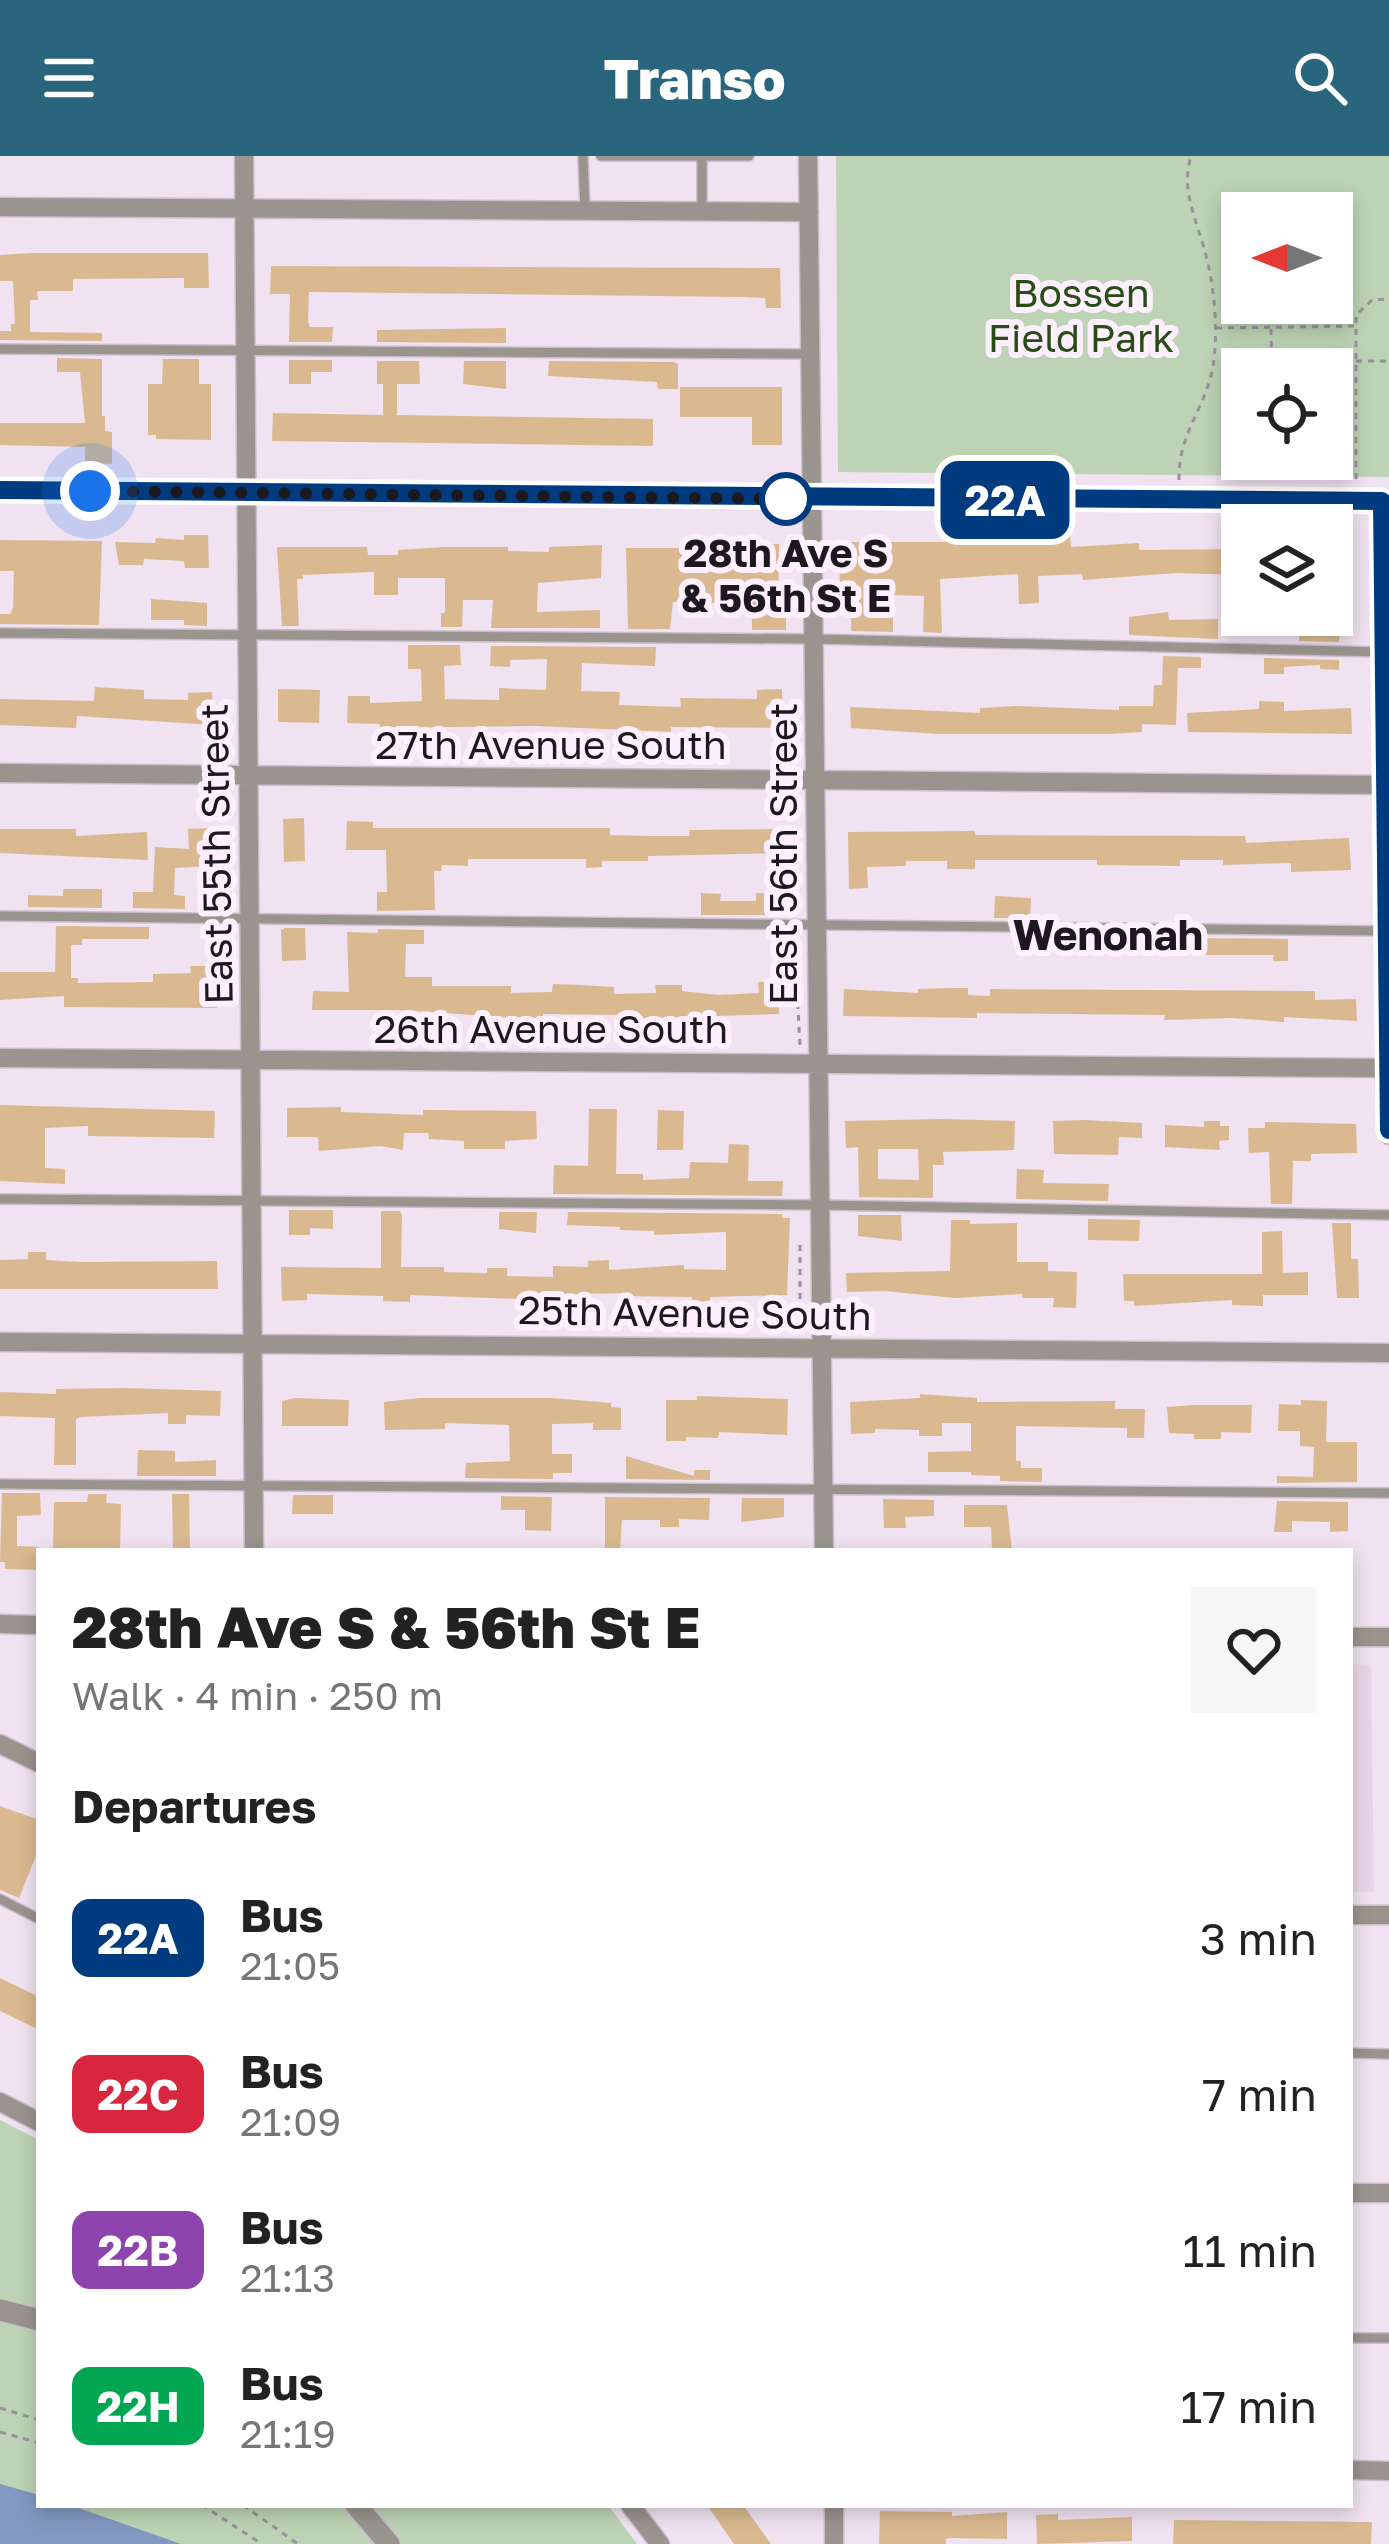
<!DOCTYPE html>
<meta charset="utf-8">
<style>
:root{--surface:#fff;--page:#f6f6f6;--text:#222;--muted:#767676;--accent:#29667d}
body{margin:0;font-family:"Golos Text",sans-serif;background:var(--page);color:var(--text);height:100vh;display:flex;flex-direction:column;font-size:45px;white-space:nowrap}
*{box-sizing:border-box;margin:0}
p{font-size:39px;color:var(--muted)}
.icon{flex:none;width:66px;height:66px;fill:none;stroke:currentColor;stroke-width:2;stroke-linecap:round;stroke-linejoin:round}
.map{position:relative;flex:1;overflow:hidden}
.side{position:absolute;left:36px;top:1392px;width:1317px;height:960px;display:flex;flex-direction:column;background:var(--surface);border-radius:0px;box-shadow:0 6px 18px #0003}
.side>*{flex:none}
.badge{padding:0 24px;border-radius:18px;font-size:42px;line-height:78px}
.needle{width:78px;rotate:270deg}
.buttons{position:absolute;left:1221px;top:36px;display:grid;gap:24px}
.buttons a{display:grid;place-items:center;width:132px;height:132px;border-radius:0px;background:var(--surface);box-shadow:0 6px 18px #0003;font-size:60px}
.you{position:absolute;width:60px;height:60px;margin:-30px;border:9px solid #fff;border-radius:50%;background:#1a73e8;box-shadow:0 0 0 18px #1a73e833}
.map>.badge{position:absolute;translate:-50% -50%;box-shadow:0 0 0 6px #fff}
h2{padding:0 36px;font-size:45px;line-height:108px}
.round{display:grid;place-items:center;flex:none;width:126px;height:126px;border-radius:0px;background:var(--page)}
.overview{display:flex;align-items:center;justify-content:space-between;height:204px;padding:0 36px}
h1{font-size:57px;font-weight:800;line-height:90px}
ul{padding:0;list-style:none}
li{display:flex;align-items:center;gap:36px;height:156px;padding:0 36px}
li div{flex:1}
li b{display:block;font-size:45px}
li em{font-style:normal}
li .badge{min-width:132px;font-weight:700;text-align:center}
header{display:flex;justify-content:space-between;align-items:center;height:156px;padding:0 36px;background:var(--accent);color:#fff;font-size:54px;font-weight:800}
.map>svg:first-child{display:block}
.built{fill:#e9d5e9}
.green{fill:#bdd3b5;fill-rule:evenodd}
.water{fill:#8398c1}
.building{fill:#dab990;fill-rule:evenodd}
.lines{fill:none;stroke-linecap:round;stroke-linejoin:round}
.service-casing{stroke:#cabeca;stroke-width:12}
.minor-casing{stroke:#cabeca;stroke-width:21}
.tertiary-casing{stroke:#cabeca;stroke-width:24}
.path{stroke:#9b909b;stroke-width:3;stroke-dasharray:6 6;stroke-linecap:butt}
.service{stroke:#99948d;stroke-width:9}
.minor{stroke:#99948d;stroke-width:18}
.tertiary{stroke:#99948d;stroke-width:21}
.line-casing{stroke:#fff;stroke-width:27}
.line{stroke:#003b80;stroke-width:18}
.walk{stroke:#1d181d;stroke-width:12;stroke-dasharray:0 21.6}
.stop-dot{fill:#fff;stroke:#003b80;stroke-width:6}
.labels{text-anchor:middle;stroke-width:12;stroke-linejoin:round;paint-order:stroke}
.park-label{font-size:39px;fill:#274d14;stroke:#fdeffd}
.stop-label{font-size:39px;font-weight:bold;fill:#1d181d;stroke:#fdeffd}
.street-label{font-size:39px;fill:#1d181d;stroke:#fdeffd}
.neighbourhood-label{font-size:42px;font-weight:bold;fill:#1d181d;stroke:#fdeffd}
</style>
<header><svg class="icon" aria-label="menu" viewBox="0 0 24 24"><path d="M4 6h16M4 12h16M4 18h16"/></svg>Transo<svg class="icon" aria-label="search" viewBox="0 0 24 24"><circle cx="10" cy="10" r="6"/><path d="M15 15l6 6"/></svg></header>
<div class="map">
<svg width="1389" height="2388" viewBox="0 0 1389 2388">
<rect width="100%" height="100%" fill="#f0e2f0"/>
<path class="built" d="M1350 1508 1371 1509 1374 1736H1350Z"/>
<path class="green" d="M836 0H1389V321L838 316ZM1242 57H1332V147H1242ZM1332 213V303H1242V213Z
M0 1964 39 1984V2349H608L637 2388H0Z"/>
<path class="water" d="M0 2328 39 2339V2349H70L181 2388H0Z"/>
<path class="building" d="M32 97H208L209 132H184V122L73 123V135H37L38 144H30V176L102 177V185L0 184V175H11V168H15L13 125H0V99Z
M271 110 780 112 781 152H766L765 142 742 141 309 136 308 166 310 171H333L332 186H289L290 138H270Z
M506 172V187L377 186V174Z
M57 202 102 203V260H105V275L112 276V308L85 307V291L0 289V267H85L80 216H57Z
M163 203H199V228H211V284L156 283V279H148V228H162Z
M289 204H332V216H311V228H289Z
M377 205H419L420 228H397V259L653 263V290L272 285 273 257 383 259V228H377Z
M464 205H506V233L463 228Z
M549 205 674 206 678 208V233H658L657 226 548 220Z
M680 231H782V289H752V261H680Z
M1047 377H1070L1071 391 1139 387V394L1242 393V419L1177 417 1083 424 1082 418 1038 420 1039 447 1019 448 1018 418 940 423 942 477 923 476 924 440 893 439V476L851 475 852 439 840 440 839 386H1047Z
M184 379H208L209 412H185L184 405 144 403 143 409H119L115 386 155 387 156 382 184 384Z
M743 382 744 387 779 388 778 450H786V474H752L751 428 715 429V447L673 446 670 473H628L626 392H723V383Z
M0 384 102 385 99 469 0 468V458H11L13 451 14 415H0Z
M602 389 601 422 538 427 537 456 600 454V472H491L493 444H463L462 471H441V457H445V422H398V439H374V416L303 419V423H297L299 470H282L277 391H367L368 399H398V394L444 391H508V395L549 396V391Z
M151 443 207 447V470L184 469V464H151Z
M1168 456 1169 464 1218 463V483L1129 479V461Z
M1300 459H1341L1339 486 1299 485Z
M408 489H460L461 509 444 510 445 543 499 544V532L546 534 547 503 510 504V511L490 510 491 490 656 491 655 510 582 507 581 535 620 536 619 549 681 551 680 542 757 543V534L782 533 783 572 671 571V576L536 570 380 572V568L347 567 348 540H370V547L422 545 421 513H408Z
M1163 500 1201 501V512H1178L1176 569 1142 568V576L1110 578H938L851 572 850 551 980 557V552L1016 550 1119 554V550H1153L1154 529H1162Z
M1264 502 1339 504V514L1320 513V509L1284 511V518H1264Z
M95 531 144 534V543L188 544V537L212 536 213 569 77 560 76 572 0 569V543L94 545Z
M278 533 320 534 319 567 278 566Z
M1259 545 1284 546V555L1351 552 1352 578 1188 576 1187 557 1259 553Z
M304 662 305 705 284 706 283 663Z
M347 665 373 666V672H610V679L648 680H689L690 674 787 673 786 697 648 700V705H602V711L586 712V703H468V710L442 709 441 715H434L435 754 377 755V736H387L386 694H346Z
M214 672 215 710 175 712 174 739 185 740V753L133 752V736H153L155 691 189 693 188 673Z
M0 673H76V680L147 676 148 704 0 697Z
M975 675V679L1245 680 1246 687 1349 682 1351 714 1291 716V707L1223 709V704H1180V710L1097 709V704H975V713H947V705H906V710L867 711 868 732 849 733 848 676Z
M63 733H102V752L28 751V739L63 740Z
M701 737 721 738 720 745H756V737L776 738 775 759H701Z
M995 740 1031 742 1030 762H994Z
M56 770 149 771V783H82V789H71V822H78V827L153 826V818L191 817 190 810H216L217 852 64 851V840L0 844V816H55Z
M285 772H305L306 804 282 805 281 774Z
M378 773 424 774V788H406L405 821H432V830H511V837L552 836 553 828 580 829 614 831V838L656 837 655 829H682V835L718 839 759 837 758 826H779V858L621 863V859L543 858V862H518L399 854H312L313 835 349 836 347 776 378 777Z
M1188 782 1288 783V805H1273L1274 799H1189Z
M950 832H968V839L990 840V833L1315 835V844L1356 843 1357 865 1284 861V866L1233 862 1164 864 1165 859 977 857V862L843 860 844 833 918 837V833Z
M0 949 215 955 214 982 88 980V970L45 972V1012L65 1013V1028L0 1025Z
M341 951V956L423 959V954L536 955 537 983 505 985V993H464V985L429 983 428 977H404L403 994 381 990 319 995 318 981H287V952Z
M589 953H617L616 1018H643V1024L689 1022 690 1006 728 1007 729 988 749 989 748 1025H783L782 1040 553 1038 554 1009 588 1010Z
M658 954 684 955 683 994H657Z
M943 963 1015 965 1014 994 943 996 944 1009H933V1042L859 1041 858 991 846 992 845 965ZM878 993H918L919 1024 878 1023Z
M1085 964 1142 967V982L1119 981 1118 999 1054 998 1053 965Z
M1204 965H1220V970H1229V984L1219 985 1220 994 1165 991V969L1204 971Z
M1265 966 1356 968 1357 997 1311 998V1005H1293L1292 1048H1271L1269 996 1249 997 1248 972H1265Z
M1017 1013 1044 1014 1043 1027 1109 1028 1108 1045 1016 1043Z
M289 1054H333V1073L310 1072V1079H289Z
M381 1055H400L402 1059 401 1111H444V1116L487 1117V1112H507V1120L553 1121V1110L588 1111V1105L609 1104V1114L684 1109V1113L726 1114V1076L654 1079V1075L620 1074V1071L567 1069 568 1056 782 1058V1062H790L787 1139 710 1141V1146L692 1145V1141L623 1140V1137L546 1139V1144L410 1139V1146L383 1145V1140L307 1138V1144L282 1145 281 1111 381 1112Z
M499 1056H537L536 1077 499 1073Z
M858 1059H901L902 1085 858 1080Z
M1088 1063 1140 1064 1139 1085 1088 1084Z
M951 1064H970V1068L1017 1067V1106H1048V1115L1077 1116 1076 1152 1053 1151 1054 1142H1022V1138L955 1142 884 1135 847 1136 846 1117 950 1115Z
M1332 1067H1351V1103H1358L1359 1142H1337Z
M1282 1075 1283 1117 1308 1116V1139H1263V1150L1232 1149V1144L1134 1150V1145H1124L1123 1118H1262V1076Z
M28 1096H46V1104L81 1106 217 1105 218 1133H0V1104L28 1103Z
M125 1232 221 1235 220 1260 186 1259V1268H168V1257L81 1261 76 1263V1309H54L55 1262 0 1260V1236L56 1238V1233Z
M920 1238 977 1242V1246L1115 1245V1253H1145L1144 1282H1127V1272L1016 1270V1305H1021V1312H1042V1326L1000 1325V1320L971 1319V1316H928V1296L971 1295V1267H942V1280H919V1274L875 1273V1277L851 1278 850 1246 920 1242Z
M697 1240 788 1243 787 1279 719 1276 718 1282 686 1281V1285H666V1244H697Z
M295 1242 349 1244 348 1270H282V1245Z
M420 1242H552L611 1247V1251L621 1252V1274H593V1267L552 1268V1298H572V1317H553V1323L465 1322 466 1307 510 1305 509 1269 445 1267V1273L385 1274 384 1246Z
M1301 1244 1327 1245 1326 1286H1357V1326L1277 1327V1320L1313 1321 1314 1291 1300 1290V1275H1278L1279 1248 1301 1249Z
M1194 1249H1252L1251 1277 1221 1276V1283H1194V1278L1169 1277 1167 1251Z
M138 1294 175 1295V1306L216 1304V1320H137Z
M626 1300 694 1320V1314H710V1324L626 1323Z
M2 1337H40L41 1359 17 1360V1390L39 1391V1414L5 1413V1406H0Z
M88 1338H107L106 1347 121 1348 120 1395H53L54 1346H87Z
M172 1338H189L190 1395H173Z
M293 1339H333V1358H292Z
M501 1340 552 1341 551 1375 525 1374V1354H501Z
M605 1341 710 1342 709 1364 679 1363V1371H660V1364H622L620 1395H605Z
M742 1342H784V1361L741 1366Z
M883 1343 934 1344V1360L905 1361 906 1372H884Z
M1277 1345 1348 1346V1375L1330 1376V1366L1292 1365V1376H1274Z
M964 1349H1007L1012 1395H992L991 1371H964Z
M0 1650 39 1664V1692L19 1742 0 1734Z
M0 1822 39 1841V1874L0 1855Z
M707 2349H743L771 2388H734Z
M880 2355 952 2356V2360L1007 2356V2383L951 2382 946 2383V2388H879Z
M1058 2358V2364L1132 2361V2385L1037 2388 1036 2359Z
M1174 2364 1372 2366 1371 2388H1173Z"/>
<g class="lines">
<g class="service-casing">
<path id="service" d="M583 0 585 54
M601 0H749
M702 0V55
M0 193 811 198
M0 477 814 483 1384 496
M0 760 1386 775
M0 1043 822 1049 1389 1059
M0 1328 1389 1337
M0 1743 39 1763
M1350 1897 1389 1898
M1350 2182H1389"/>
</g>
<g class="minor-casing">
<path id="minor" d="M244 0 254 1395
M808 0 824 1395
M0 51 809 56
M1382 345 1389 979
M0 617 1389 629
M0 902 1389 912
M0 1186 1389 1197
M0 1468 39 1469
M1350 1481H1389
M0 1588 39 1607
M1350 1759H1389
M0 1946 39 1966
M1350 2037H1389
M1350 2314 1389 2315
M630 2349 660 2388
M834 2349V2388"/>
</g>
<g class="tertiary-casing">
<path id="tertiary" d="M0 334 1389 345
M0 2154 39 2164
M356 2349 389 2388"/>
</g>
<path class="path" d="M1216 172 1356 170
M1271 173 1272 213
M1356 205H1389
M1356 323V159L1372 144 1389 143
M1179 324C1178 277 1206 252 1213 210 1218 179 1215 138 1208 108 1201 72 1179 38 1191 0
M797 835 800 890
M800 1089V1171L804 1175
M0 2252 39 2264
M0 2276 39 2287
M202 2349 262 2388
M243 2349 298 2388"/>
<use href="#service" class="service"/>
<use href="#minor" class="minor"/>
<use href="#tertiary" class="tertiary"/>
</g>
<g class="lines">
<g class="line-casing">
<path id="line" d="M0 334 1382 345 1389 974"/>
</g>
<use href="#line" class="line"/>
<path class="walk" d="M90 335 793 343H786"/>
</g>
<circle class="stop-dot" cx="786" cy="343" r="24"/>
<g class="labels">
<g class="park-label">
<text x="1081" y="151">Bossen<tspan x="1081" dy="45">Field Park</tspan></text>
</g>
<g class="stop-label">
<text x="786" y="411">28th Ave S<tspan x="786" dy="45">&amp; 56th St E</tspan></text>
</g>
<g class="street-label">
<text x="551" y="603">27th Avenue South</text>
<text transform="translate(216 698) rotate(-91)" y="14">East 55th Street</text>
<text transform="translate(783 698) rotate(-90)" y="14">East 56th Street</text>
<text x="551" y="887">26th Avenue South</text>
<text transform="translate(695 1157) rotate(1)" y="14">25th Avenue South</text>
</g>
<g class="neighbourhood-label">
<text x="1108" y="794">Wenonah</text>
</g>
</g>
</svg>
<div class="buttons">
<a><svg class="needle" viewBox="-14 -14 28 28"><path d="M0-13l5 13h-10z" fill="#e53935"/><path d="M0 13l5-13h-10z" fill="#767676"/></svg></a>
<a><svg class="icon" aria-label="locate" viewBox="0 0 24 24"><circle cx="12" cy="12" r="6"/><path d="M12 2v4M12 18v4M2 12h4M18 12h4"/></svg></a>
<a><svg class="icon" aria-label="layers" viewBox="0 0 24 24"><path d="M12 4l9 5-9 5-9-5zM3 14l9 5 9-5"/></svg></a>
</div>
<div class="you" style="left:90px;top:335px"></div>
<b class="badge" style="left:1005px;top:344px;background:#003b80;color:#fff">22A</b>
<section class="side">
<div class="overview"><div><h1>28th Ave S &amp; 56th St E</h1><p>Walk · 4 min · 250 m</p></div><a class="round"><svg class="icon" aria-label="heart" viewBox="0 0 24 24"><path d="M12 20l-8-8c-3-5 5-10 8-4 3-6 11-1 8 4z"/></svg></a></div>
<h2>Departures</h2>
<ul>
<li><span class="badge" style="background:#003b80;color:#fff">22A</span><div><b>Bus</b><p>21:05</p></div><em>3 min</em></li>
<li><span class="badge" style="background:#d7263d;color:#fff">22C</span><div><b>Bus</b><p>21:09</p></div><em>7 min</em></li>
<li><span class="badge" style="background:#8e44ad;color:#fff">22B</span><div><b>Bus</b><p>21:13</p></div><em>11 min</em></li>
<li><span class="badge" style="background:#00a651;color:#fff">22H</span><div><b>Bus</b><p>21:19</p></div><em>17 min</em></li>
</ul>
</section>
</div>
